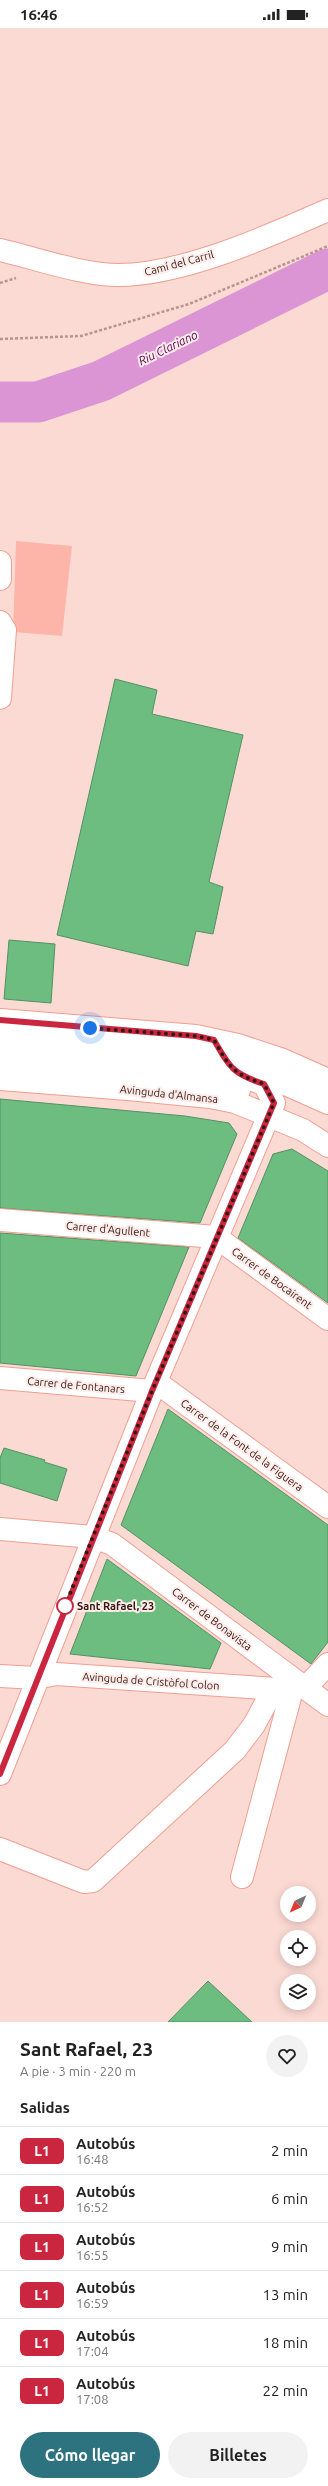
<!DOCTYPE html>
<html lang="es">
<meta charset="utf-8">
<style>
:root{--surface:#fff;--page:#f2f2f2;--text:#222;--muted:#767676;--line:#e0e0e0;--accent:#2c737f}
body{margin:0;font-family:Ubuntu,sans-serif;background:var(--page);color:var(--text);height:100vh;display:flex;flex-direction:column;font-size:15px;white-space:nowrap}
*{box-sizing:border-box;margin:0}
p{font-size:13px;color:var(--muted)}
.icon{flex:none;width:22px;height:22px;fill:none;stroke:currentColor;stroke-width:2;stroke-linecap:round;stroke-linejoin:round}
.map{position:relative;height:1994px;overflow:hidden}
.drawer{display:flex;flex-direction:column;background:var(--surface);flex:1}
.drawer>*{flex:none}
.badge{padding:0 8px;border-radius:6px;font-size:14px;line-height:26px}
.needle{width:26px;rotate:224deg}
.fabs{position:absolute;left:280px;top:1858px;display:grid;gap:8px}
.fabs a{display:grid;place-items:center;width:36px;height:36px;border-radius:50%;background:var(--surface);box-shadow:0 2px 10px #0003;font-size:20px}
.you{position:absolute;width:20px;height:20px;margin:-10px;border:3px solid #fff;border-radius:50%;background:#1a73e8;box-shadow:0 0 0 6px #1a73e833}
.map>.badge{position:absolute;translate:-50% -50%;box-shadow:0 0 0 2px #fff}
h2{padding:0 20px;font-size:15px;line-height:36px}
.round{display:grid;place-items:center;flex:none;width:42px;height:42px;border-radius:21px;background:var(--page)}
.head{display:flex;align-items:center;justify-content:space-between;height:68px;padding:0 20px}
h1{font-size:19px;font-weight:600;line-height:30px}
.button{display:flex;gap:8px;margin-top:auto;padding:8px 20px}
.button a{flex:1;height:46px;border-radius:24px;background:var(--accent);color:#fff;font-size:16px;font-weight:600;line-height:46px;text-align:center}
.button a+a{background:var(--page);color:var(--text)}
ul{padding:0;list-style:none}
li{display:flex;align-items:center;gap:12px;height:48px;padding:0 20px;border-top:1px solid var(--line)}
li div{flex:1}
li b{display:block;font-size:15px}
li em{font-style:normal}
li .badge{min-width:44px;font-weight:700;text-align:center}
.status{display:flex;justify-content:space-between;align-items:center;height:28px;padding:0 20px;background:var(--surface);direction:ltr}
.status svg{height:11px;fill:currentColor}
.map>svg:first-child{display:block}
.green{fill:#fdb5a9}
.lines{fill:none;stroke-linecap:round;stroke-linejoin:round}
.river{stroke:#db95d5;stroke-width:41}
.building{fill:#6dbc80;stroke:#539262}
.minor-casing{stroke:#ef9f91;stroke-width:24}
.path{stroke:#b69590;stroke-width:2.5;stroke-dasharray:3 2;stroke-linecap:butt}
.minor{stroke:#fff;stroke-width:22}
.line-casing{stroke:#fff;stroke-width:9}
.line{stroke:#ca263f;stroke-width:6}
.walk{stroke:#361813;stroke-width:4;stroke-dasharray:0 7.2}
.stop-dot{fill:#fff;stroke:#ca263f;stroke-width:2}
.labels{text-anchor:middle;stroke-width:4;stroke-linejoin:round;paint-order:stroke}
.street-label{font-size:11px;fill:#361813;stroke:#fdece9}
.stop-label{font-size:11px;font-weight:bold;fill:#361813;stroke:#fdece9;text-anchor:start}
.water-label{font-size:12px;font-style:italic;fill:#590056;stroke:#fdece9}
</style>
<div class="status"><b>16:46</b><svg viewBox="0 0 49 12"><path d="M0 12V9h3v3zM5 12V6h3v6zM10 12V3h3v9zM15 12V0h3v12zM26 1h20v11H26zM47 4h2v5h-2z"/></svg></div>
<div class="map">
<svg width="328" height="1994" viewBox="0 0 328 1994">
<rect width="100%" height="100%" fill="#fcdad4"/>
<path class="green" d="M16 513 72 518 62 608 13 604Z"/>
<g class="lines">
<path class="river" d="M0 374H38L101 353 328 241"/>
</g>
<path class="building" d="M115 651 157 662 152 686 243 707 209 854 223 859 213 906 196 903 188 938 57 907Z
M9 912 55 916 51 975 4 971Z
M0 1071 185 1088 229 1095 237 1106 200 1195 0 1180Z
M292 1121 328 1143V1275L238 1210 273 1126Z
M0 1205 189 1219 136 1348 0 1335Z
M168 1381 328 1497V1614L311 1636 121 1497Z
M4 1420 45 1432 44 1434 67 1441 57 1473 0 1455V1430Z
M107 1531 221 1615 210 1641 70 1626Z
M208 1953 252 1994H168Z"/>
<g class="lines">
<g class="minor-casing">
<path id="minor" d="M0 222C35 230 83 247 118 247 183 247 269 208 328 182
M0 534V551
M0 594 5 602 0 670
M0 992 196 1008 238 1017 283 1032 328 1052
M0 1013 193 1028 263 1046 328 1075
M0 1034 190 1049 239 1062
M0 1051 128 1061 210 1069 235 1074 303 1102 328 1118
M0 1192 216 1209 328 1291
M0 1350 152 1363
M156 1354 328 1479
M0 1501 93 1509 112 1516 328 1677
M0 1648 36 1650 56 1646 292 1662 310 1655 328 1636
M0 1746 152 1363 274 1075 264 1056C233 1046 230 1040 214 1012
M0 1821 84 1854 93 1853 235 1722 254 1697 273 1662
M242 1849 292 1662"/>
</g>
<path class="path" d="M0 255 16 250
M0 311 81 308 189 276 328 218"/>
<use href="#minor" class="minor"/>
</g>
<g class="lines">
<g class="line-casing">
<path id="line" d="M0 992 196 1008 214 1012C230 1040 233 1046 264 1056L274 1075 152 1363 0 1746"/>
</g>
<use href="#line" class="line"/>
<path class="walk" d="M65 1578 152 1363 274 1075 264 1056C233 1046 230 1040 214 1012L196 1008 90 1000"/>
</g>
<circle class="stop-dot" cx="65" cy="1578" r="8"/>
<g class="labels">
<g class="street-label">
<text transform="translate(179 235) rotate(-15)" y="4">Camí del Carril</text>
<text transform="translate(169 1066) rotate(6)" y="4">Avinguda d'Almansa</text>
<text transform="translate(108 1201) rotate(5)" y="4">Carrer d'Agullent</text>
<text transform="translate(272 1250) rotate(36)" y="4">Carrer de Bocairent</text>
<text transform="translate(76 1357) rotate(5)" y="4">Carrer de Fontanars</text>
<text transform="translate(242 1417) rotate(36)" y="4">Carrer de la Font de la Figuera</text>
<text transform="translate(212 1591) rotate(37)" y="4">Carrer de Bonavista</text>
<text transform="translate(151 1653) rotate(4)" y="4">Avinguda de Cristòfol Colon</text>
</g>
<g class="stop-label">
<text x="77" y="1582">Sant Rafael, 23</text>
</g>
<g class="water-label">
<text transform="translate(168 320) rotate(-26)" y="4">Riu Clariano</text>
</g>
</g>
</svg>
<div class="fabs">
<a><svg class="needle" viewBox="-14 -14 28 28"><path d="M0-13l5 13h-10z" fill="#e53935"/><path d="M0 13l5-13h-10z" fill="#767676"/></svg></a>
<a><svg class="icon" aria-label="locate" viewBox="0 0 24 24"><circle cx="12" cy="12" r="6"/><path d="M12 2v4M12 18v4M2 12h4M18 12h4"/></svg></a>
<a><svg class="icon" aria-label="layers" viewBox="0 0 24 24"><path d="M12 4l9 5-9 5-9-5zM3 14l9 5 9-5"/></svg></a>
</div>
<div class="you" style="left:90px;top:1000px"></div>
</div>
<section class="drawer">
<div class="head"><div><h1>Sant Rafael, 23</h1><p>A pie · 3 min · 220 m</p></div><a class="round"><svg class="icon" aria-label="heart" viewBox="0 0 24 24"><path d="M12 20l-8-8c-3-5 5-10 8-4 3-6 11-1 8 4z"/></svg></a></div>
<h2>Salidas</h2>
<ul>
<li><span class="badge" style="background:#ca263f;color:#fff">L1</span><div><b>Autobús</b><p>16:48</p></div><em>2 min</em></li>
<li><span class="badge" style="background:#ca263f;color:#fff">L1</span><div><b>Autobús</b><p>16:52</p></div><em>6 min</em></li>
<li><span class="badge" style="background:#ca263f;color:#fff">L1</span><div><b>Autobús</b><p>16:55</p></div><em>9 min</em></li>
<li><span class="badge" style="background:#ca263f;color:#fff">L1</span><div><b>Autobús</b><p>16:59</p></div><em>13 min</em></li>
<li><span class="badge" style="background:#ca263f;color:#fff">L1</span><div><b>Autobús</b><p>17:04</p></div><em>18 min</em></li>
<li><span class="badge" style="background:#ca263f;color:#fff">L1</span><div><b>Autobús</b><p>17:08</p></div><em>22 min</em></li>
</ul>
<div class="button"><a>Cómo llegar</a><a>Billetes</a></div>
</section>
